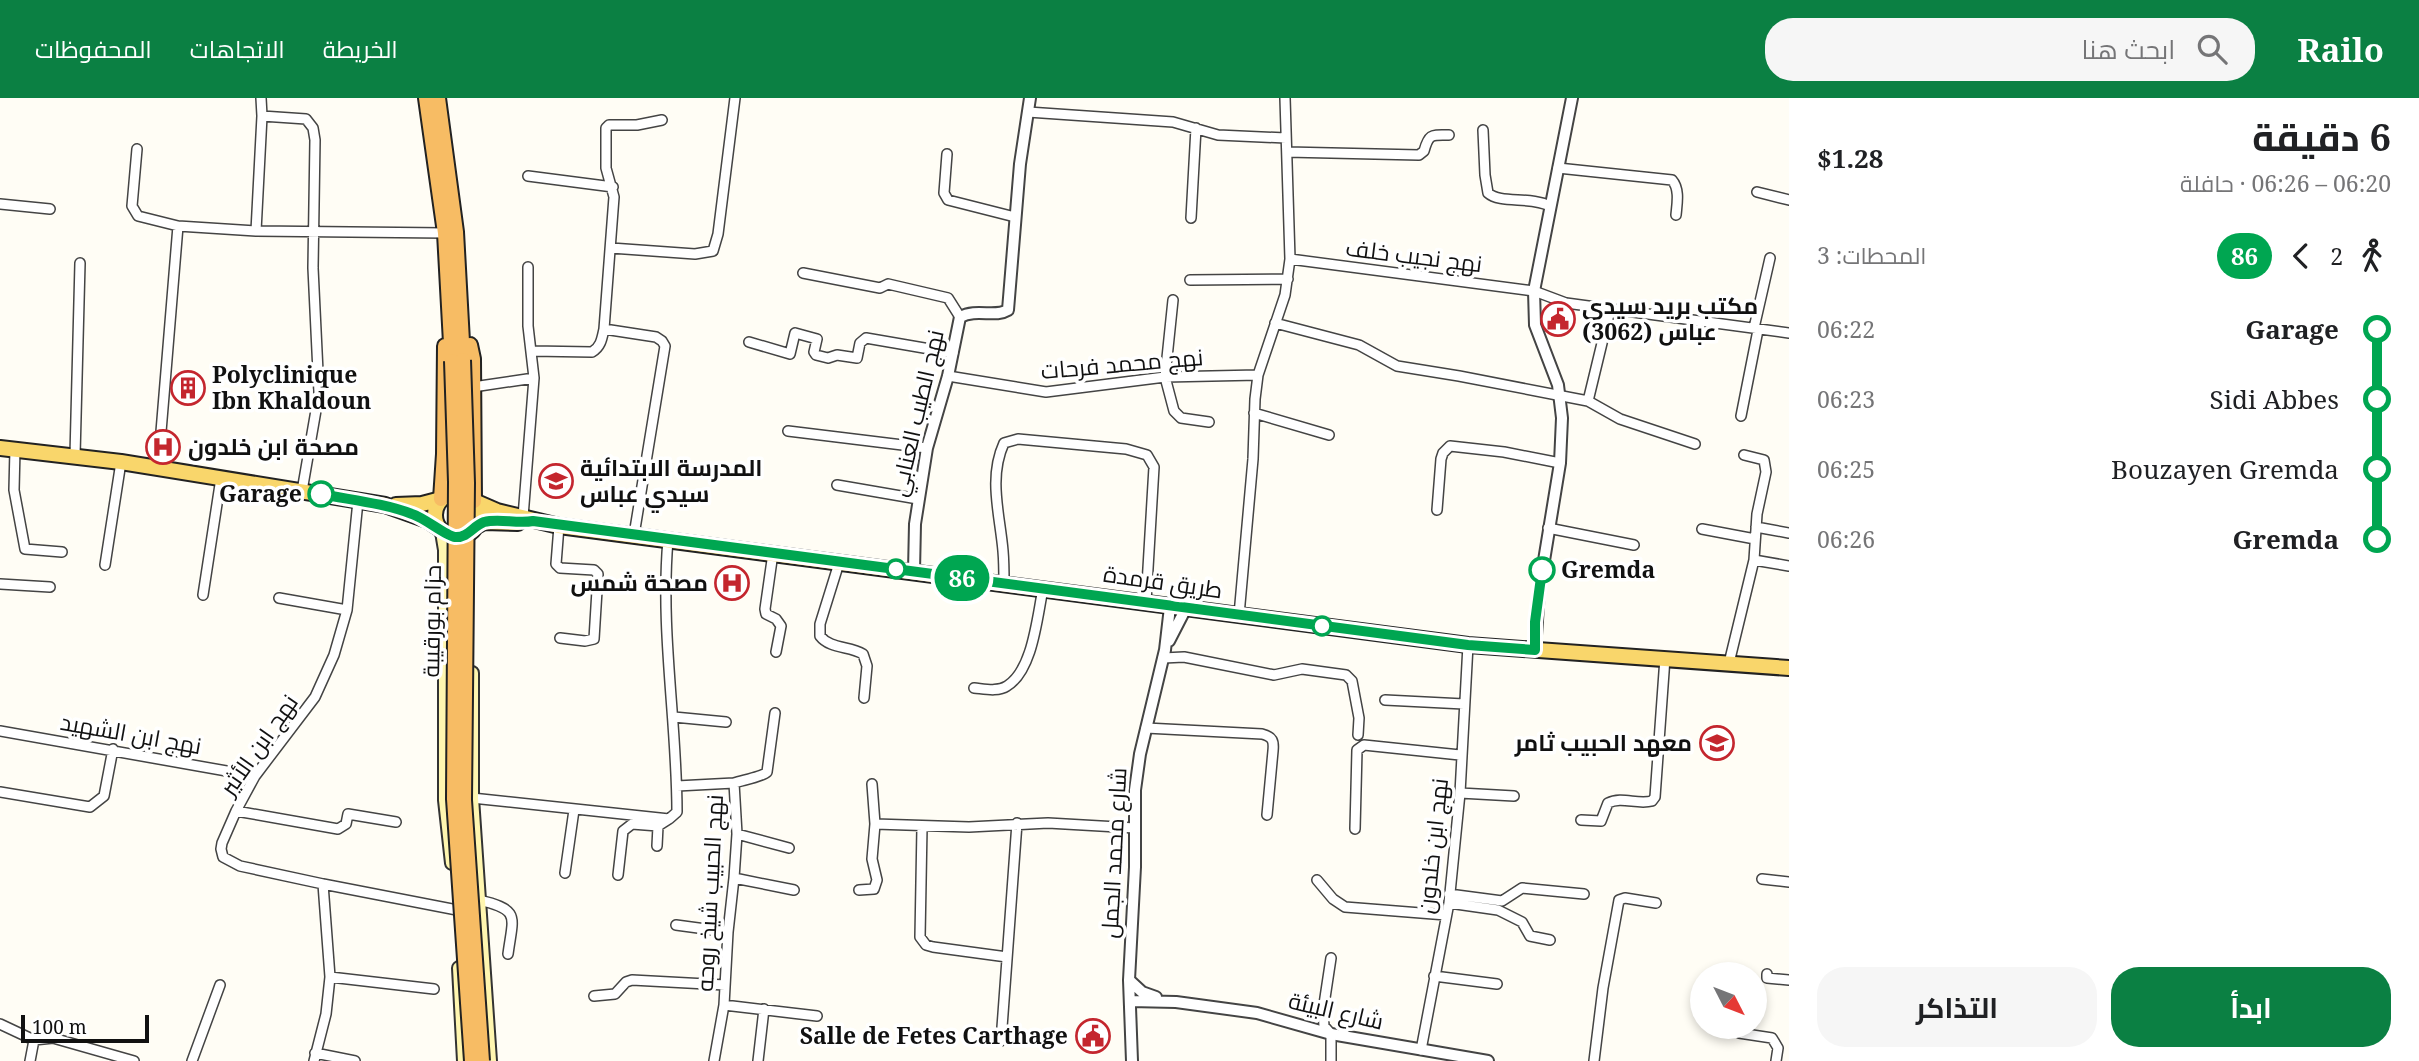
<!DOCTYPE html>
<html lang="ar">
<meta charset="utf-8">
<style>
:root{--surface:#fff;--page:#f6f6f6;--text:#202124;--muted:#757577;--accent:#0b8043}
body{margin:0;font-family:"Noto Serif",Cairo,serif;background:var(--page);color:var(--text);direction:rtl;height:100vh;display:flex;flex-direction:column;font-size:26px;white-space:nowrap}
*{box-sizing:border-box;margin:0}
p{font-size:23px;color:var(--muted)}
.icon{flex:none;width:38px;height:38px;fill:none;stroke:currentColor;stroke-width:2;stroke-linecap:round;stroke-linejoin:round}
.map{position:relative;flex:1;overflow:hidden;direction:ltr}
.panel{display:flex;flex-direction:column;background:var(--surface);width:630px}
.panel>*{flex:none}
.badge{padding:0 14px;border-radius:23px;font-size:24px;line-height:46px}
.needle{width:46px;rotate:132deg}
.controls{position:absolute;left:1690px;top:864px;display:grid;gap:14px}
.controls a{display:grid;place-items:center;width:77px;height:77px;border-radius:50%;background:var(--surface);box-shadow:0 4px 10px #0003;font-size:35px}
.scale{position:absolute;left:21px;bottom:18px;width:128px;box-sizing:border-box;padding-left:7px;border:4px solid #111;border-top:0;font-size:19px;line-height:24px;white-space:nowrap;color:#111;-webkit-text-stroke:5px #fff;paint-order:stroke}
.map>.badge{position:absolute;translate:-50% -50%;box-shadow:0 0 0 4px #fff}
.legs{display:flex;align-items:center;gap:10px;height:77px;padding:0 28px;font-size:23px}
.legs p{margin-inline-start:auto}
.headline{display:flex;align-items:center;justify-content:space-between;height:119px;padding:0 28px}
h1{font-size:38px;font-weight:700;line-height:52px}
.cta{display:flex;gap:14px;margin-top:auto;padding:14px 28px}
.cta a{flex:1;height:80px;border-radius:28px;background:var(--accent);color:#fff;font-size:28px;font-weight:700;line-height:80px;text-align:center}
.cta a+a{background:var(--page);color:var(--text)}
ul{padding:0 28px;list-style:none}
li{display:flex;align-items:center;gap:24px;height:70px;font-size:26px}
li i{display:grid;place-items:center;width:10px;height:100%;margin:0 9px;background:currentColor}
li i::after{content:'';width:18px;height:18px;margin:-9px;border:5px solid;border-radius:50%;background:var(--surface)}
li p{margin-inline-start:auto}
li:first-child i{background:linear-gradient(#0000 50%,currentColor 0)}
li:last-child i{background:linear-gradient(currentColor 50%,#0000 0)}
header{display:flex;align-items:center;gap:42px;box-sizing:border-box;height:98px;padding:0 35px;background:var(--accent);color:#fff}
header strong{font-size:33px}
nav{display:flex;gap:38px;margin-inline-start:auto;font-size:24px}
.search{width:490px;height:63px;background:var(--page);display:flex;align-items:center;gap:18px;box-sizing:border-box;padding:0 24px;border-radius:28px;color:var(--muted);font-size:26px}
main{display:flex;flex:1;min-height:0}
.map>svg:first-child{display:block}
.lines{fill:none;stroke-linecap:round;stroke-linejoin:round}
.minor-casing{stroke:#444;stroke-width:12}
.tertiary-casing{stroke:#444;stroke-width:14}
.secondary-casing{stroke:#333;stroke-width:16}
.primary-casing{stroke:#222;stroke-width:18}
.trunk-casing{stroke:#222;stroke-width:18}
.minor{stroke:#fff;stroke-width:9}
.tertiary{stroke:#fff;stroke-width:10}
.secondary{stroke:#fff6b0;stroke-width:12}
.primary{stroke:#f9d66b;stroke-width:14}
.trunk{stroke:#f7bc64;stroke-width:14}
.trunk-bridge-casing{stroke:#222;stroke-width:18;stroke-linecap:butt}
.trunk-bridge{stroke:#f7bc64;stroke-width:14}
.line-1-casing{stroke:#fff;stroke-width:16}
.line-1{stroke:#00a651;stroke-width:10}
.stop-1-dot{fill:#fff;stroke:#00a651;stroke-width:3.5}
.labels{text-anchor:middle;stroke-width:7;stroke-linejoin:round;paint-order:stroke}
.street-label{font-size:23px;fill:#111;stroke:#fff}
.poi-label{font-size:23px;font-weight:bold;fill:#111;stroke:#fff;text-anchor:start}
.stop-label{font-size:23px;font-weight:bold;fill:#111;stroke:#fff;text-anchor:end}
</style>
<header>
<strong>Railo</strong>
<div class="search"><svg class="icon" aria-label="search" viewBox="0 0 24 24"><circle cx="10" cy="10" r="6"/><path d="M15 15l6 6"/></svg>ابحث هنا</div>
<nav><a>الخريطة</a><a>الاتجاهات</a><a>المحفوظات</a></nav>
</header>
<main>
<section class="panel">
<div class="headline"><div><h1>6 دقيقة</h1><p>06:20 – 06:26 · حافلة</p></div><b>$1.28</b></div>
<div class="legs"><svg class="icon" aria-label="walk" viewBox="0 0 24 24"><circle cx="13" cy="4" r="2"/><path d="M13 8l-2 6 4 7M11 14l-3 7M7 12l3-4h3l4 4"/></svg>2<svg class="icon" aria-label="back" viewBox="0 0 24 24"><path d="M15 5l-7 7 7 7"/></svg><b class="badge" style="background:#00a651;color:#fff">86</b><p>المحطات: 3</p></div>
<ul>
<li><i style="color:#00a651"></i><b>Garage</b><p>06:22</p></li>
<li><i style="color:#00a651"></i><span>Sidi Abbes</span><p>06:23</p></li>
<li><i style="color:#00a651"></i><span>Bouzayen Gremda</span><p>06:25</p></li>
<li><i style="color:#00a651"></i><b>Gremda</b><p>06:26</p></li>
</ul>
<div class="cta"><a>ابدأ</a><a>التذاكر</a></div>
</section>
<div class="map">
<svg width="1789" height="963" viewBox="0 0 1789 963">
<rect width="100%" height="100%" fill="#fffdf5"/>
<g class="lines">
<g class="minor-casing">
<path id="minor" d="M261 0 262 18 306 21 313 30 315 42 313 170 319 295 302 393
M1028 14 1173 24 1218 37 1286 40
M262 18 256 133 445 135
M1483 32 1485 77 1488 95C1500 106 1531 98 1550 108
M137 51 132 108 138 118 178 128 256 133
M1287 54 1419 57 1424 53C1429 35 1432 37 1449 37
M947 56 944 95 948 102 1015 119
M1558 70 1672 82C1680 91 1677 106 1676 117
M528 78 613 89
M1757 94 1789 102
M0 106 50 111
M1191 120 1196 30
M611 150 695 156 713 153 718 136 735 0
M1290 161 1534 193 1566 205 1789 235
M803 175 880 190 888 186 948 200 960 219
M1190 182 1288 181
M1173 202 1165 279 1174 313 1181 320 1209 324
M1275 225 1359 247 1397 268 1459 278 1588 303 1610 212
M1754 230 1770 160
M604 231 614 99 606 70V30L609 27H637L662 22
M749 244 790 256 795 235 817 241 814 254 816 257 828 260 837 257 857 260 860 245 866 240 953 255
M532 253 592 254C601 249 602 240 604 231L656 239 662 243 665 248 634 437
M948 278 1046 294 1165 279 1258 277
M473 289 534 280
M1588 303 1620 321 1695 346
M1254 315 1329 337
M1741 318 1758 232
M788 333 927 350
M15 351 14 392 25 451 62 454
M75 357 80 165
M158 370 178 128
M837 387 918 401
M1437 412 1441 361 1443 355 1450 348 1504 354 1560 365
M523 419 534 280 528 228V169
M559 428 556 466 560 470 594 472 598 476 594 541 585 543 560 540
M1756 429 1789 435
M1548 430 1634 447
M1702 431 1755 441
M773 455 765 511 766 516 776 521 781 528 776 554
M1754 462 1789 468
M839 465 820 526V538C830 551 850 548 863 556L867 568 864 600
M105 467 121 364
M0 486 50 489
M1004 486C1004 475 1004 464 1003 453 1000 417 988 380 1004 345L1018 341 1126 351 1147 357 1154 369 1146 504
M203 497 221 380
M279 500 347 512
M1239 517 1253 361 1255 301 1258 277 1285 197 1290 161 1285 0
M1163 560 1184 559 1274 577 1302 571 1346 577 1352 583 1359 620 1358 637
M1729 565 1754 462 1757 416 1766 374 1764 362 1744 357
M974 590C985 591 998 594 1007 588 1033 572 1037 519 1043 491
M1385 602 1464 606
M674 619 726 624
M1146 630 1262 636C1273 639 1274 643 1273 653L1267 717
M0 633 255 678
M734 685C743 682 762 679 767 674L775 615
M677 688 734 685 737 736 734 780 728 834 724 907 714 963
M0 694 90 709 104 698 113 651
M1460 695 1514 698
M472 700 669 721 677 714C677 624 660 533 668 442
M236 713 338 731 346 726 348 716 396 724
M1581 722 1601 723 1608 705C1622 698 1637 707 1652 703L1655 699 1665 560
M875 726 969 729 1048 725 1135 730
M922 729 920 839 926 847 933 849 1007 859
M1355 731 1357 652 1364 647 1460 657
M737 736 789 750
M657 748 658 728
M565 775 574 712
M618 777 623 733 632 726 658 728 669 721
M734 780 794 792
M1762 781 1789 784
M1317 782 1333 801 1345 809 1446 817
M323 786 457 812
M859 792 874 791 877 782 872 761 875 726 872 686
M1449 796 1502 803 1522 790 1584 796
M479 802C521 812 513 818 508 856
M1449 805 1498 812 1522 824 1530 838 1550 842
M676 827 728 834
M1331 860 1323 913 1324 928 1331 936V963
M1767 876V880L1789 882
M1434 878 1497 886
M330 879 434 891
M594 898 615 896 626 884 632 882 725 887
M724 907 817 918
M0 926 34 942
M1739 935 1772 940 1778 950 1776 963
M34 942 53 940 134 963
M1001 943 1017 725
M1421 952 1449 805 1460 695 1468 547
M315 955 355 963
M30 963 34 942
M192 963 220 887
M314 963 326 916 330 879 323 786 240 768 223 759 221 751 222 745 236 713 255 678 315 599 334 557 347 512 358 403
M758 963 764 911
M1594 963 1603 890 1619 802 1625 800 1656 805"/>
</g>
<g class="tertiary-casing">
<path id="tertiary" d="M914 473 915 426 927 350 948 278 960 219C977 210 995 220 1008 212L1020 66 1030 0
M1169 543 1186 510
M1535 552 1539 493 1560 365 1562 320 1558 287 1535 227 1534 193 1572 0
M1129 882 1142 894 1156 899
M1130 903 1176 904 1257 915 1331 936 1488 963
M1132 963 1129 882 1135 769V692L1140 656 1165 552 1170 509"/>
</g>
<g class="secondary-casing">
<path id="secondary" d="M442 434 445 452V702L452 765
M472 575V700L490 963
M459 870 464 963"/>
</g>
<g class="primary-casing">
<path id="primary" d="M0 350 121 364 385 407 427 422 439 430
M435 417a22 22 0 1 1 44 0a22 22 0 1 1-44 0Z
M474 403 497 413 559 428 1468 547 1789 570
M396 407 422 406 441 401
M475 429 484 424 518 425"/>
</g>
<g class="trunk-casing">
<path id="trunk" d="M426 0 445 135 452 263
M438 0 456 134 463 262
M470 247 473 261 474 403
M441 401 444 356 445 248"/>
</g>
<use href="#minor" class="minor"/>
<use href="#tertiary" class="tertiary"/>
<use href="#secondary" class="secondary"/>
<use href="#primary" class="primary"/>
<use href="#trunk" class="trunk"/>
<g class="trunk-bridge-casing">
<path id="trunk-bridge" d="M463 262 467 385 464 702 482 963
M452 263 456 384 454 701 472 963"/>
</g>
<use href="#trunk-bridge" class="trunk-bridge"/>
</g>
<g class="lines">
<g class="line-1-casing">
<path id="line-1" d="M321 396C351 402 383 405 412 416 425 420 446 438 455 439 468 440 473 428 484 424 499 420 517 426 533 423L1468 547 1535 552V524L1542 472"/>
</g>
<use href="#line-1" class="line-1"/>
</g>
<defs>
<g id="civic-ring" transform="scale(1.75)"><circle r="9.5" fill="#fff" stroke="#c4262e" stroke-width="1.5"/><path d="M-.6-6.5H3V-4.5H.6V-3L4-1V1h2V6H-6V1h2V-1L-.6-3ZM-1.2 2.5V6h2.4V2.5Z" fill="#c4262e"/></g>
<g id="building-ring" transform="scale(1.75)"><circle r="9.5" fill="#fff" stroke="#c4262e" stroke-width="1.5"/><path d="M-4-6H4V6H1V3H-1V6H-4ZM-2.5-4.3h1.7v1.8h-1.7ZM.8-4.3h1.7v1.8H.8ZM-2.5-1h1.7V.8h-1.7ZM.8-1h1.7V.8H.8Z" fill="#c4262e"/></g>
<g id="hospital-ring" transform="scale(1.75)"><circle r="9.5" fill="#fff" stroke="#c4262e" stroke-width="1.5"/><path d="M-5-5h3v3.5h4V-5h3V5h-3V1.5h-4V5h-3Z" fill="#c4262e"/></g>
<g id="school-ring" transform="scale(1.75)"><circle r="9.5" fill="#fff" stroke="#c4262e" stroke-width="1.5"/><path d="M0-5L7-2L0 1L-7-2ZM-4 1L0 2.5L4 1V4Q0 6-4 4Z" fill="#c4262e"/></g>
</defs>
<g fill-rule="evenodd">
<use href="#civic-ring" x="1558" y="221"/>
<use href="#building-ring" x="188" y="290"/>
<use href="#hospital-ring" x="163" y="349"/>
<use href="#school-ring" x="556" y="383"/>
<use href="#hospital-ring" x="732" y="485"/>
<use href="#school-ring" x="1717" y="645"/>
<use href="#civic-ring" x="1093" y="938"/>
</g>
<g class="stop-1-dot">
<circle cx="321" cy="396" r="12"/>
<circle cx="896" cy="471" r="9"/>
<circle cx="1542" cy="472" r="12"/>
<circle cx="1322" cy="528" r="9"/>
</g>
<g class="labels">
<g class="street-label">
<text transform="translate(1414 158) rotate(7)" y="8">نهج نجيب خلف</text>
<text transform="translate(1122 266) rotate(-5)" y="8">نهج محمد فرحات</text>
<text transform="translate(917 315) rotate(-77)" y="8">نهج الطيب العنابي</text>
<text transform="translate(1163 484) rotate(8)" y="8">طريق قرمدة</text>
<text transform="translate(432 523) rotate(-89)" y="8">حزام بورقيبة</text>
<text transform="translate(131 636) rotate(10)" y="8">نهج ابن الشهيد</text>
<text transform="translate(259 647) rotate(-55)" y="8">نهج ابن الأثير</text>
<text transform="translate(1433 748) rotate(-84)" y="8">نهج ابن خلدون</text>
<text transform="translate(1114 755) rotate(-87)" y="8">شارع محمد الجمل</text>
<text transform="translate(710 795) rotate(-87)" y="8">نهج الحبيب شيخ روحه</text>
<text transform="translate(1336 913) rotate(13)" y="8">شارع البيئة</text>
</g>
<g class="poi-label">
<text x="1582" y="216">مكتب بريد سيدي<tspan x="1582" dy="26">عباس (3062)</tspan></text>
<text x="212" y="285">Polyclinique<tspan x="212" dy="26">Ibn Khaldoun</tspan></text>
<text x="188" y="357">مصحة ابن خلدون</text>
<text x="580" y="378">المدرسة الابتدائية<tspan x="580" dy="26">سيدي عباس</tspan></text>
<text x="708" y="493" text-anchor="end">مصحة شمس</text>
<text x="1692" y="653" text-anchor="end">معهد الحبيب ثامر</text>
<text x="1068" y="946" text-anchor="end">Salle de Fetes Carthage</text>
</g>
<g class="stop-label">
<text x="302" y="404">Garage</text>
<text x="1561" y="480" text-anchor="start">Gremda</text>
</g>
</g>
</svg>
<div class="controls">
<a><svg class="needle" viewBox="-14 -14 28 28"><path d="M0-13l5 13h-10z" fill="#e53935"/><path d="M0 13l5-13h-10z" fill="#757577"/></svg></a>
</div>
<div class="scale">100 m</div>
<b class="badge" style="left:962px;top:480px;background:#00a651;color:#fff">86</b>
</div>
</main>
